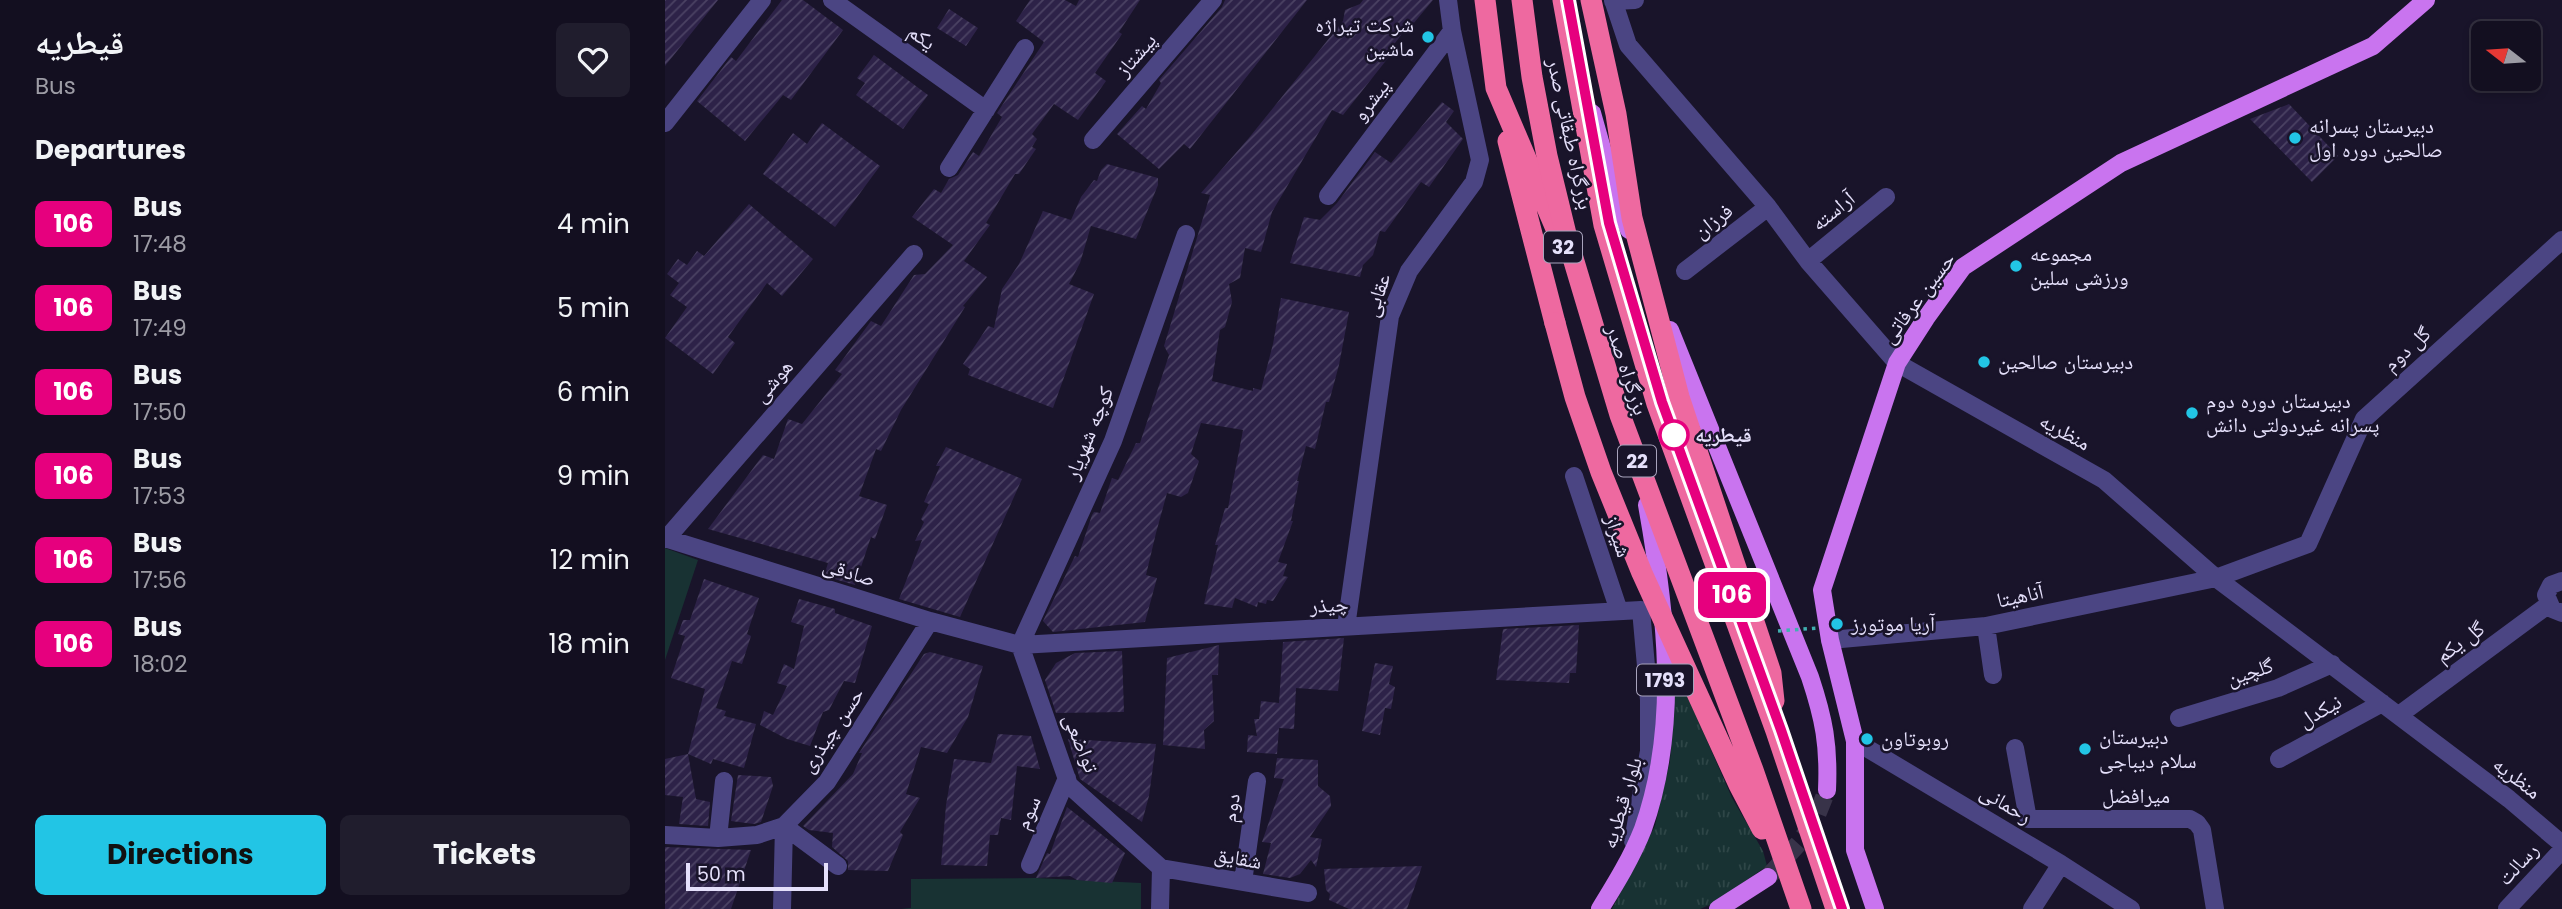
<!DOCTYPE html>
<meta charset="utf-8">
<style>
:root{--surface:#130f20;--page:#201d2d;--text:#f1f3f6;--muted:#9d9ca5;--line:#322f3e;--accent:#22c5e5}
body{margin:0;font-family:Poppins,"Noto Naskh Arabic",sans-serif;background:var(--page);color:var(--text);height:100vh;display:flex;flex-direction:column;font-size:26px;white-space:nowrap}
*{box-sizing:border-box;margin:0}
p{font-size:23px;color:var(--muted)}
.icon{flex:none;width:38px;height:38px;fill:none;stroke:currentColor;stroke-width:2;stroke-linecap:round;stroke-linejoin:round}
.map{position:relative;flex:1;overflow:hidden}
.details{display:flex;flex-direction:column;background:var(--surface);width:665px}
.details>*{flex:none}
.badge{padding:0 14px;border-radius:10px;font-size:24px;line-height:46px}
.needle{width:46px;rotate:287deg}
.tools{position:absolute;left:1806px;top:21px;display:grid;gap:14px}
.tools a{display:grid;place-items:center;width:70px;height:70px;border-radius:10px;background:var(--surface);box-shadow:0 4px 10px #0003,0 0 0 2px var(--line);font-size:35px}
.scale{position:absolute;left:21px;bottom:18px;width:142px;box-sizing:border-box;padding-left:7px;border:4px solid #e5e0fb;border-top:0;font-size:19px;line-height:24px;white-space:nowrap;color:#e5e0fb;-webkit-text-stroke:5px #19142a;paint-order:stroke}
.map>.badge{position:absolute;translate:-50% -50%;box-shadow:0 0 0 4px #fff}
h2{padding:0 35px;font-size:26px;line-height:63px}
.round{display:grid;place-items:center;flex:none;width:74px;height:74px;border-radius:10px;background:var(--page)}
.summary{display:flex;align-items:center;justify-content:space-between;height:119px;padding:0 35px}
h1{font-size:33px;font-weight:700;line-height:52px}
.primary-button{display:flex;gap:14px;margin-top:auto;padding:14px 35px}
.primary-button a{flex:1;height:80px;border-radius:10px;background:var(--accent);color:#111;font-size:28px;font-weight:700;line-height:80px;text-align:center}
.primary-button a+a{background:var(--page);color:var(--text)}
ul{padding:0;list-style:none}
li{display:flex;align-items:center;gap:21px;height:84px;padding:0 35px}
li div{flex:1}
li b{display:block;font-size:26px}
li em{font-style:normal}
li .badge{min-width:77px;font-weight:700;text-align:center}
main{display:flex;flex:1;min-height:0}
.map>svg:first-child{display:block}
.grass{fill:url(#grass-tufts)}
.green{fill:#183233}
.building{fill:url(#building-hatch)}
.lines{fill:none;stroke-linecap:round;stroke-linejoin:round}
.major-tunnel{stroke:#383349;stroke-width:18;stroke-dasharray:18 9;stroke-linecap:butt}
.minor{stroke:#4b4583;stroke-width:18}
.major{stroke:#c974ef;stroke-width:18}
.highway{stroke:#ee69a0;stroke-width:21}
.path-bridge{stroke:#40b0b0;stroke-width:3.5;stroke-dasharray:3.5 5;stroke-linecap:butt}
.highway-bridge{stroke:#ee69a0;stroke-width:21}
.line-casing{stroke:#fff;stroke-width:16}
.line{stroke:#e6007e;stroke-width:10}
.poi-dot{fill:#22c5e5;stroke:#19142a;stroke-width:2.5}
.stop-dot{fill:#fff;stroke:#e6007e;stroke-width:3.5}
.labels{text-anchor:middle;stroke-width:5;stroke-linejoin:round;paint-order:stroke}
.shield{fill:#19142a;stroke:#a8a3bc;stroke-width:2}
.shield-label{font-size:19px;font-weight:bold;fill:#e5e0fb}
.poi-label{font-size:21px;fill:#e5e0fb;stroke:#19142a;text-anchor:start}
.street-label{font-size:21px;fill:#e5e0fb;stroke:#19142a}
.stop-label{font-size:21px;font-weight:bold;fill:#e5e0fb;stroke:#19142a;text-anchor:start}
</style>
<main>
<section class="details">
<div class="summary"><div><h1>قیطریه</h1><p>Bus</p></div><a class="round"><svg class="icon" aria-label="heart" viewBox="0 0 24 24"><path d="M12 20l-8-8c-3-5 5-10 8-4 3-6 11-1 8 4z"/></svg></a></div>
<h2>Departures</h2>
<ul>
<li><span class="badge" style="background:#e6007e;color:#fff">106</span><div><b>Bus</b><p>17:48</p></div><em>4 min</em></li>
<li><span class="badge" style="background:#e6007e;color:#fff">106</span><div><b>Bus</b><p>17:49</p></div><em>5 min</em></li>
<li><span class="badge" style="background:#e6007e;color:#fff">106</span><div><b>Bus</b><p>17:50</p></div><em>6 min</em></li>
<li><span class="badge" style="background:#e6007e;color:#fff">106</span><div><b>Bus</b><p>17:53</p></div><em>9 min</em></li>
<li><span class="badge" style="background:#e6007e;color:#fff">106</span><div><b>Bus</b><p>17:56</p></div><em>12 min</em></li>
<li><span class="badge" style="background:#e6007e;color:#fff">106</span><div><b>Bus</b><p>18:02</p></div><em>18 min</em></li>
</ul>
<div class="primary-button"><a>Directions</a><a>Tickets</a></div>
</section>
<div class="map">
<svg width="1897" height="909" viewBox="0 0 1897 909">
<defs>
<pattern id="grass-tufts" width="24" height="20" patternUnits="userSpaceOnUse" patternTransform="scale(1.75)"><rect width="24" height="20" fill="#183233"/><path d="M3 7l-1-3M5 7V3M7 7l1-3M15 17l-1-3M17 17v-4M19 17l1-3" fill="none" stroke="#2e4647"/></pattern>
<pattern id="building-hatch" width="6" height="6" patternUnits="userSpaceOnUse" patternTransform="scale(1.75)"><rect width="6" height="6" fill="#2d2248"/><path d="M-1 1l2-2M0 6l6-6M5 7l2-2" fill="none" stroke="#4b4263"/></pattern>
</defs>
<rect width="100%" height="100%" fill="#19142a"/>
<path class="grass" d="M1001 659 1012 672 1067 798 1098 851 1102 866 1047 904 1035 909H947L990 826 1005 761 1009 710Z"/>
<path class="green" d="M0 548 33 560 0 660Z
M371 878 476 883V909H236L246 908V879Z"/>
<path class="building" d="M0 0H53L0 66Z
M117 0H138L178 30 126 100 118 95 80 141 32 101 66 57 71 61Z
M365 0H400L411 6 414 0H475L454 32 457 34 430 73 441 81 413 120 389 104 367 134 372 139 367 147 371 149 354 174H350L321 223 325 225 299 261 322 277 298 306 300 307 236 410 216 451 211 449 194 496 222 505 210 539 206 537 190 585 159 576 163 563 43 529 98 455 109 459 123 419 137 424 177 374 170 370 206 321 216 326 249 275 260 274 288 245 247 217 269 189 276 193 284 179 293 175 308 152 314 156 337 117 332 113 379 42 351 21Z
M560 0H642L525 149 519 144 494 169 452 134 477 106 481 109 496 83 494 80 557 7Z
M698 0H768L748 24 746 22 724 51 727 53 678 115 667 110 607 212 596 252 580 248 575 278 564 284 567 302 560 327 555 330 547 381 588 391V388L596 390 608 344 616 298 684 312 674 365 664 402H661L650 449 641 446 632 481H634L626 521H628L613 562 622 564 618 576 623 577 608 601 602 600 601 604 593 602 592 607 570 598 567 608 539 604 553 545H550L560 508H563L578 430 536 423 526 454 534 461 523 493 516 497 502 493 491 533 481 575 492 578 480 622 388 632 378 621 410 556 413 557 427 515 429 512 435 513 447 478 453 480 471 443H475L504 355 499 346 545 195 536 193 583 139 678 21 680 10 695 4Z
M284 9 313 28 301 46 272 28Z
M209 55 263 95 238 129 191 95 200 83 192 78Z
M777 102 789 111 781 122 798 139 764 187 756 182 720 232 715 231 708 255 698 265 695 277 625 263 639 217 655 220 672 203 710 152 726 163Z
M1624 104 1673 156 1647 182 1585 119Z
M157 123 215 166 170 227 98 174 128 133 142 144Z
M442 164 493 178V185L471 239 426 226 415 263 404 284 429 294 388 408 303 375 305 369 298 364 323 326 329 328 337 289 354 264 378 211 406 220 416 197 429 180 432 181 436 170Z
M84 204 148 259 117 296 102 283 63 337 70 343 48 374 0 338 22 307 5 295 14 283 2 274 13 259 22 265 32 251 39 256Z
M281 447 357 479 295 617 234 599 257 540 250 541 259 522 256 519 264 504 259 502 275 466H271Z
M39 579 94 598 82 634 86 636 77 664 67 661 51 708 61 711 59 716 91 724 79 768 48 759 46 764 23 754 40 689 6 678 20 636 13 634 18 620H25Z
M134 599 170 609V613L207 626 190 683 179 681 164 710 158 712 145 746 122 739 95 725 99 711 108 715 122 686 112 683 119 664 129 669 139 626 126 622Z
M914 625 911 673H905L904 683 831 680 838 629Z
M679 638 673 691 631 688 629 729 614 728 612 754 582 752 583 735 592 736 589 719H594L596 701 614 703 618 642Z
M554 645 553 675H547L549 721 539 730 540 749 498 745 502 658Z
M457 651 459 712 391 713 380 680 391 663 410 653Z
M265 652 318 666 303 717 282 753 256 747 241 794 255 798 235 832 238 835 223 871 183 870V861L167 847 168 833 144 830 138 826 188 774 197 753H194L259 654Z
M710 663 728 666 724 684 730 687 726 709 720 708 715 735 697 731Z
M333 734 366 736 375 769 352 766 346 820 336 818 333 835H325L322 866 276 865 281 805 289 759 326 763Z
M403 739 491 744 484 796 477 822 415 779Z
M23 754 31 799 45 802 43 826 14 824 18 797 0 795V759Z
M612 758 653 760V786L665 796 666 806 645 837 657 839 651 867 646 860 635 874 625 878 598 874 606 843 597 842 619 779 609 778Z
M73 775 106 777 108 786 96 822 89 824 66 821Z
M402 807 460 853 447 883 412 880 405 876 371 878 382 853 385 854Z
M0 847 86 850 66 909H0Z
M757 866 742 909H684L664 900 665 894 661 890 659 869Z"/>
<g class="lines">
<path class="major-tunnel" d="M1103 877 1134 843 1150 820 1162 790"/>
<path class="minor" d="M167 0 321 110
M948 0 963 45 1103 207 1143 261 1232 363 1439 480 1551 578 1844 799 1897 844
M948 1 970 0
M0 123 97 0
M428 140 548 0
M284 168 360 48
M663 196 787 31
M1143 261 1221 197
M1020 271 1103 207
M909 476 954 611
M0 538 265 621 355 645 976 610 984 700V751L968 841
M1 539 249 254
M1897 581 1886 585 1881 595 1887 609 1897 613
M1321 626 1328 675
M681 627 725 316 744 271 809 182 815 160 787 31 783 0
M1165 640 1321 626 1551 578 1643 544 1699 419 1897 240
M355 645 448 441 521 234
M355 645 404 785 496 868 495 909
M1734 715 1883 605
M1514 718 1613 688 1667 664
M1190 741 1396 864 1466 909
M1350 748 1363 819H1525L1532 823 1537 830 1550 909
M1614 759 1717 703
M119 826 173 866
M0 835 53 838 92 835 119 826 162 782 265 621
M53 838 59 781
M365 865 402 778
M496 868 643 893
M578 882 592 781
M117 909 119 826
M1367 909 1396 864
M1842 909 1897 850"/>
<path class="major" d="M927 113 951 198 964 230
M1005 330 1145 677C1159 719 1164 745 1162 790
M935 909C951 883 967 857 978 829 1015 725 1001 611 982 505
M1053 909 1103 877
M1210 909 1190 850V741L1165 640 1157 590 1232 363 1261 318 1298 267 1456 163 1708 46 1761 0"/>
<path class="highway" d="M820 0 831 88 897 243
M843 141 890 323"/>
<path class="path-bridge" d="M1113 631 1153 628
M978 676 999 669"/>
<path class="highway-bridge" d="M857 0 867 77 882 156 902 238 955 415 1088 770 1136 909
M898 0 939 225 992 404 1111 731 1171 909
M926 0 951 114 967 218 1014 397 1106 673 1109 701
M890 323 910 397 936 472 977 573 1074 785 1097 829"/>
</g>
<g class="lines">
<g class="line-casing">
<path id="line" d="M903 0 944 223 997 402 1116 730 1177 909"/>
</g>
<use href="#line" class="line"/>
</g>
<g class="poi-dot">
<circle cx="763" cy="37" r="7"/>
<circle cx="1630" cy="138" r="7"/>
<circle cx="1351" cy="266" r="7"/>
<circle cx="1319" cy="362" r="7"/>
<circle cx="1527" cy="413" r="7"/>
<circle cx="1172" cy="624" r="7"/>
<circle cx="1202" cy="739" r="7"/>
<circle cx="1420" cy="749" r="7"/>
</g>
<circle class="stop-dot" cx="1009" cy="435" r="14"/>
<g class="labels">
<g class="shield">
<rect x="879" y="231.5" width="38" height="31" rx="5"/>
<rect x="953" y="445.5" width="38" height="31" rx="5"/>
<rect x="972" y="664.5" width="56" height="31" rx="5"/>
</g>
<g class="shield-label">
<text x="898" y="254">32</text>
<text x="972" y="468">22</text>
<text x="1000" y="687">1793</text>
</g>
<g class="poi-label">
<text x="749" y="32" text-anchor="end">شرکت تیراژه<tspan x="749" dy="24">ماشین</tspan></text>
<text x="1644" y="133">دبیرستان پسرانه<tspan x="1644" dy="24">صالحین دوره اول</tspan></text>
<text x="1365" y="261">مجموعه<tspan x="1365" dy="24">ورزشی سلین</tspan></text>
<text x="1333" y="369">دبیرستان صالحین</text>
<text x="1541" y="408">دبیرستان دوره دوم<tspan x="1541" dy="24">پسرانه غیردولتی دانش</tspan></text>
<text x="1186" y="631">آریا موتورز</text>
<text x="1434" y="744">دبیرستان<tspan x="1434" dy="24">سلام دیباجی</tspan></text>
<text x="1216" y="746">روبوتاون</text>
</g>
<g class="street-label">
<text transform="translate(257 37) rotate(36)" y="7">یکم</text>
<text transform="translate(471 55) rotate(-49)" y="7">پیشتاز</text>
<text transform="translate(706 100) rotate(-53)" y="7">پیشرو</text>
<text transform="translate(905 134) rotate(78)" y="7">بزرگراه طبقاتی صدر</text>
<text transform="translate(1168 211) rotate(-39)" y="7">آراسته</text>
<text transform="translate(1048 221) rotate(-37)" y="7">فرزان</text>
<text transform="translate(712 295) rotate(-71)" y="7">عقابی</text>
<text transform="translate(1253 298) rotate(-53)" y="7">حسین عرفاتی</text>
<text transform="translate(1742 349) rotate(-42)" y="7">گل دوم</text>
<text transform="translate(962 370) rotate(72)" y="7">بزرگراه صدر</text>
<text transform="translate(108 381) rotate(-49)" y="7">هوشی</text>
<text transform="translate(1400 432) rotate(29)" y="7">منظریه</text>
<text transform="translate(424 433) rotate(-68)" y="7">کوچه شهریار</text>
<text transform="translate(953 536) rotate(72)" y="7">شیراز</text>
<text transform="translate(184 572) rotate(17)" y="7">صادقی</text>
<text transform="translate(1355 596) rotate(-12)" y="7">آناهیتا</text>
<text transform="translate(664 605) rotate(-3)" y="7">چیذر</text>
<text transform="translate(1795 642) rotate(-36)" y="7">گل یکم</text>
<text transform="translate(1585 672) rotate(-18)" y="7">گلچین</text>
<text transform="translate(1655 711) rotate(-29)" y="7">نیکدل</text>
<text transform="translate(167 730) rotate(-56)" y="7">حسن چیذری</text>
<text transform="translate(416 743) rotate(68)" y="7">تواضعی</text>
<text transform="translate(1852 778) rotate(38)" y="7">منظریه</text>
<text x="1471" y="803">میرافضل</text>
<text transform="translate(957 803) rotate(-73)" y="7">بلوار قیطریه</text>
<text transform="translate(1341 804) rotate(31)" y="7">رحمانی</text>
<text transform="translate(566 808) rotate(-82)" y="7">دوم</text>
<text transform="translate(363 813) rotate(-67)" y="7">سوم</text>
<text transform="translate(573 858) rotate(10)" y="7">شقایق</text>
<text transform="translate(1853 864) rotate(-47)" y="7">رسالت</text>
</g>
<g class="stop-label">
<text x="1030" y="442">قیطریه</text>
</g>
</g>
</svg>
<div class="tools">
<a><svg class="needle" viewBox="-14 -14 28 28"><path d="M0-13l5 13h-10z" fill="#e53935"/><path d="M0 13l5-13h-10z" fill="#9d9ca5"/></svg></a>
</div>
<div class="scale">50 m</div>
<b class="badge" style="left:1067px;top:595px;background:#e6007e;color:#fff">106</b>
</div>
</main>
